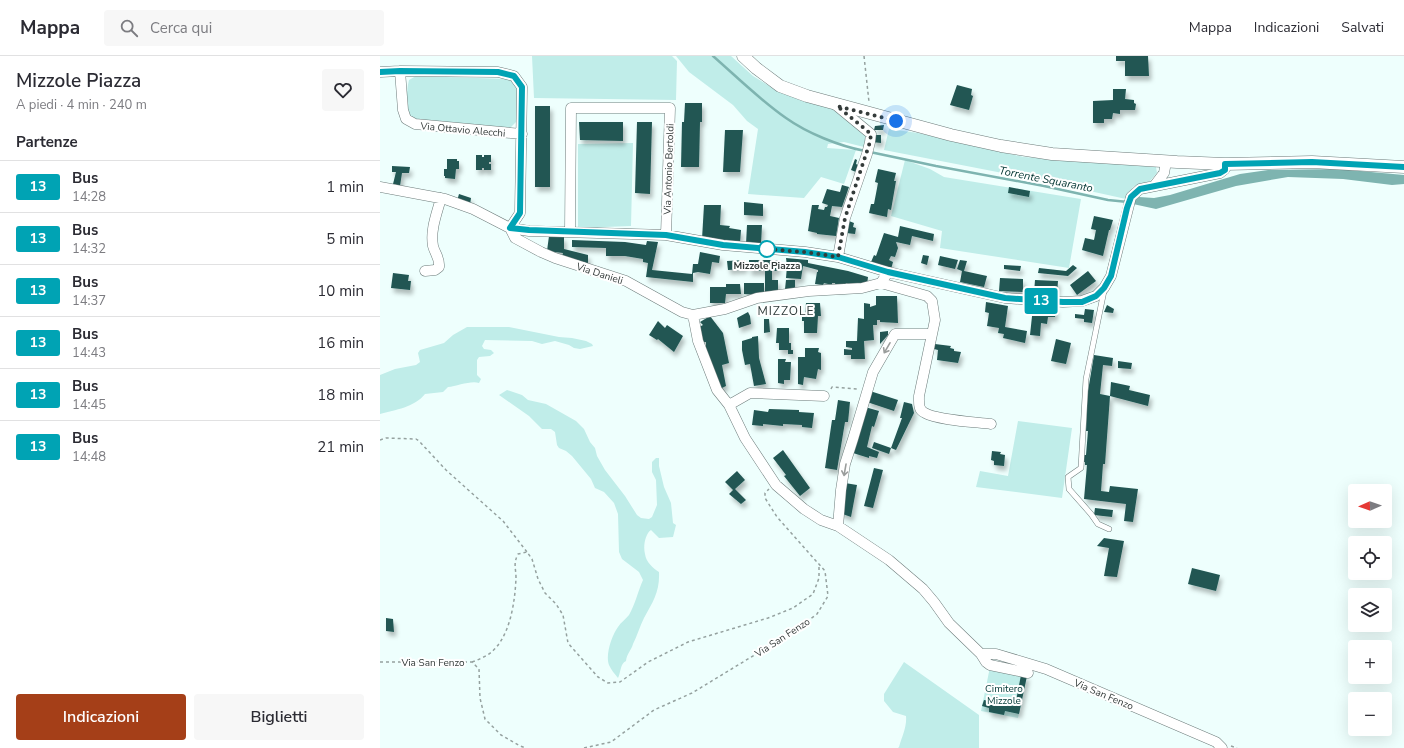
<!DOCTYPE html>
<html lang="it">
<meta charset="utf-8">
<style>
:root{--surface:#fff;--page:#f7f7f7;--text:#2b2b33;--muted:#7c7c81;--line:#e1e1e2;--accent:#a53f18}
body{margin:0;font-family:"Nunito Sans",sans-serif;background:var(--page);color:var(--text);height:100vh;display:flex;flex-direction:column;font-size:15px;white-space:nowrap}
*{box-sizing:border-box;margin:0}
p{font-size:13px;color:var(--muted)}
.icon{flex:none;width:22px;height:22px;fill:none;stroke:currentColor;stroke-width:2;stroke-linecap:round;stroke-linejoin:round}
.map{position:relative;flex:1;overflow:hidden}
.sheet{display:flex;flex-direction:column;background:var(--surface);width:380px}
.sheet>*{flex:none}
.badge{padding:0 8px;border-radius:3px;font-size:14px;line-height:26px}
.needle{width:26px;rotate:268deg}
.tools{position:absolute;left:968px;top:428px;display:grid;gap:8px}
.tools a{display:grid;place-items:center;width:44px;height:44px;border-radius:4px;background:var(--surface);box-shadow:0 4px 16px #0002;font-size:20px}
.you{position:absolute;width:20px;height:20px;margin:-10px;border:3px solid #fff;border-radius:50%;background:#1a73e8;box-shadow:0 0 0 6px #1a73e833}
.map>.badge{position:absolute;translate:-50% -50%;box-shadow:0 0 0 2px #fff}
h2{padding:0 16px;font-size:15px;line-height:36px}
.round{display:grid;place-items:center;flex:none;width:42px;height:42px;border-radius:4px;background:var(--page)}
.overview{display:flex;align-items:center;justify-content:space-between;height:68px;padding:0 16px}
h1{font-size:19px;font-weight:600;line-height:30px}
.primary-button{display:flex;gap:8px;margin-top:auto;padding:8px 16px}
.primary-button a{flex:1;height:46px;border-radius:4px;background:var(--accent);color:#fff;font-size:16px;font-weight:600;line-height:46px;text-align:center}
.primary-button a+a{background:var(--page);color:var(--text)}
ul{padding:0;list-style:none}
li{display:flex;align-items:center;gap:12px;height:52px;padding:0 16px;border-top:1px solid var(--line)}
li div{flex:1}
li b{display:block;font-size:15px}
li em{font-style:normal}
li .badge{min-width:44px;font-weight:700;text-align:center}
header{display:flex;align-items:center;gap:24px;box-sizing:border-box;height:56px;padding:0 20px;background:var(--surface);border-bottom:1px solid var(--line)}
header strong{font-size:19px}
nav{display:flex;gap:22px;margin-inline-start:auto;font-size:14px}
.search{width:280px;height:36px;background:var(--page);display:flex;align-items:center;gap:10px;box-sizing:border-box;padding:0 14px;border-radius:4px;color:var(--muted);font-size:15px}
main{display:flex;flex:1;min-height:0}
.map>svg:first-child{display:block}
.green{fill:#c0ede9}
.water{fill:#7eb4b0}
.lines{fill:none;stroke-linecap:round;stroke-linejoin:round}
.stream{stroke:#7eb4b0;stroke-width:2.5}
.building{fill:#205753;filter:url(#shadow)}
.service-casing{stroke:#6d7c7b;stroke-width:6}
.minor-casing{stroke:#6d7c7b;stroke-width:11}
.tertiary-casing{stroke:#6d7c7b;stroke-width:13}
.path{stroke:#95a19f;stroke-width:1.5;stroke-dasharray:3 3;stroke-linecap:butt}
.service{stroke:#fff;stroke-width:5}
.minor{stroke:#fff;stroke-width:10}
.tertiary{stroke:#fff;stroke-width:12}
.oneway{stroke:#9a9d9c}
.line-casing{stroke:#fff;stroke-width:9}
.line{stroke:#00a3b4;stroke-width:6}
.walk{stroke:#343b3a;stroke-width:4;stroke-dasharray:0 7.2}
.stop-dot{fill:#fff;stroke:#00a3b4;stroke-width:2}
.labels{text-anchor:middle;stroke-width:4;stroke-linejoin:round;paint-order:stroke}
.street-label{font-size:10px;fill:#343b3a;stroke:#fff}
.stop-label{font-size:10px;font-weight:bold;fill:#343b3a;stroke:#fff}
.park-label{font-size:10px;fill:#023936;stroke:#fff}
.water-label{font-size:11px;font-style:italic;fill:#003431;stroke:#fff}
.quarter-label{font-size:12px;letter-spacing:1px;fill:#2c3938;stroke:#fff}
</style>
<header>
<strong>Mappa</strong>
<div class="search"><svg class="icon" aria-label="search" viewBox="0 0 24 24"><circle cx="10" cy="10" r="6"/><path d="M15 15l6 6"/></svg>Cerca qui</div>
<nav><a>Mappa</a><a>Indicazioni</a><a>Salvati</a></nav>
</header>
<main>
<section class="sheet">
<div class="overview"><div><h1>Mizzole Piazza</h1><p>A piedi · 4 min · 240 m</p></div><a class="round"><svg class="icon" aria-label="heart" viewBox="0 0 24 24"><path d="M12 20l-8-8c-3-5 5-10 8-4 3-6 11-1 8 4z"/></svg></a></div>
<h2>Partenze</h2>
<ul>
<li><span class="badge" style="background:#00a3b4;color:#fff">13</span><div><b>Bus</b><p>14:28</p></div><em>1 min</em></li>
<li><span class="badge" style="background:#00a3b4;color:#fff">13</span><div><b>Bus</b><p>14:32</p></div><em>5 min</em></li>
<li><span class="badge" style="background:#00a3b4;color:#fff">13</span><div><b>Bus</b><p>14:37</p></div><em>10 min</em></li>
<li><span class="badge" style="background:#00a3b4;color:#fff">13</span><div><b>Bus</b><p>14:43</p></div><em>16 min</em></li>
<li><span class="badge" style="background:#00a3b4;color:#fff">13</span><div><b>Bus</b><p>14:45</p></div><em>18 min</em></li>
<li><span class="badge" style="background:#00a3b4;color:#fff">13</span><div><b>Bus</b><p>14:48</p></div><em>21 min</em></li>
</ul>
<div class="primary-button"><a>Indicazioni</a><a>Biglietti</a></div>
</section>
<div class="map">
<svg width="1024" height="692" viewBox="0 0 1024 692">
<defs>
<filter id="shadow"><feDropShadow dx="2.5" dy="4.5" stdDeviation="2" flood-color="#0004"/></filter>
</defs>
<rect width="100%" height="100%" fill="#eefffd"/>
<path class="green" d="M152 0H292L297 5 296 44 154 42Z
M296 0H351L373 20 396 34 420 44 459 54 487 80 484 91 464 86 448 88 447 92 476 94 464 128 441 121 424 142 368 138 378 73 367 65 353 49 309 16Z
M36 20 127 23 134 25 138 31V60L136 66 130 72 35 63 30 60C26 49 26 36 29 24Z
M509 73 538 77 644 101 776 111 777 117 770 125 753 131 746 143 669 126 504 94Z
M253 87 251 170 198 172V88Z
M525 104 550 113 564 121 701 143 689 212 560 192 562 175 511 160Z
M87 271H129L179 281 192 282 206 285 212 288 213 290 200 293 194 292 189 289 175 285 162 288 152 285 105 284 102 290 104 293 111 294 114 297 110 300 99 301 97 304V319L101 323 99 327C92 324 77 330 68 331L63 336 45 338C35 351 15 354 0 358V319L15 313 36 309 40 306 38 297 40 294 64 287 73 279Z
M127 334 142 339 148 344 166 348 196 365 204 373 210 386 215 392 217 400 225 414 245 440 257 459 261 462 269 463 272 461 277 449 276 424 272 416V406L276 402H279V410L284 431 291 447 293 467 296 469 293 481 279 482 271 474C265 478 263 491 265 498 266 506 273 512 279 516 280 535 273 546 264 562 260 570 257 580 253 588 251 595 247 597 246 605 240 608 241 616 238 622 235 618 231 614 229 609 225 599 232 579 238 571 241 566 246 563 249 559 255 549 258 535 263 524L259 516 242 503 239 496 238 458 234 447 224 436 215 432 211 423 192 400 186 395 179 392 177 389 175 376 171 373H162L149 360 119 339Z
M638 365 692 372 682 442 596 431 600 415 628 420Z
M524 606 599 659V692H518L519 691C522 680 527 671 526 660L513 656 504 645V638Z
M610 611 647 620 638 662 601 655Z"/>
<path class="water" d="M958 113 1024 119V128L1012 129 963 123 908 121 856 130 776 153 753 148 755 144 759 141 774 142 790 139 860 118 888 114Z"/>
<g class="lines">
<path class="stream" d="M333 0C357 21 380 44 406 62 427 77 459 90 485 95
M490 96 556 110 664 130 728 144 748 146"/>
</g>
<path class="building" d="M736 0H768L769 20H745V5H736Z
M577 29 592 33 591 39 593 40 589 54 570 49Z
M733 33H746L745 43 754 44V47L756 48 755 54H740V58L733 57 732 63H724V67H713V45L733 44Z
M305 47H322V66H320L319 111H301L302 66H304Z
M155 50H170V131H155Z
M199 66H243V85L200 84Z
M257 66H272L270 138 255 137Z
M504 69 503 74H494L495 70Z
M345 74H363L360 116H343Z
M493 79H501V87L492 86Z
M96 99H102V101H104V99H111V106H109V108H111V114H104V112H102V114H96Z
M67 103H77V105H79V113H76L75 123 65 122V120H64V113H67Z
M475 103 477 104 476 108 478 109 476 116 471 114Z
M12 110 30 111 29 117H22L20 130 13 128 16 116H12Z
M498 113 516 117 514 125H516L511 154 508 153 507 161 489 157 491 148H494L498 127 495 126Z
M462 129 469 131 462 151 452 150 450 160 459 162 456 180 437 178V177L428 175 432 149H439L438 153 444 154 445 151H447L448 149 442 147 447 133 460 136Z
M629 131 650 135 649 141 628 137Z
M79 138 91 142 90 149 77 145Z
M364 146 383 148V160L364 159Z
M324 149H341L340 169 350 170 349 172 361 174 360 187 322 183Z
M714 160 733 164 730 174H729L723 200 702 194 705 182 714 184 716 174 711 173Z
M469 165 474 167 473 171 476 172 475 178 466 177Z
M367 169H382L381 188H366Z
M520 170 554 178 553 185 532 180 530 189 516 186 518 192 515 201 511 200 509 204 513 206 510 217 491 206 494 199 496 200 504 177 518 181Z
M169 180 184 181V193L208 199V209L182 200 183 197 167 195Z
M192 184 245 186 266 189 267 185 278 186 272 214 312 218 313 208H318L320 196 340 200 339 207 332 206 330 218 318 216 313 217V226L266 221 268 207 263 206V203L245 200H226V192L192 191Z
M543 199 549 200 547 209 541 207Z
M560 200 578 204 575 213 558 209Z
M406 202 428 204V207L468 215 488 221 487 229H472L466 227 465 232H456L455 227H452V229L444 227 443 229 435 228 437 216H438V214L427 211 423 210 421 223 406 222 407 210Z
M365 204V213L348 214 347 205Z
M369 204H398V215H392V224H398V236H385V215H369Z
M580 204 587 205 584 215 607 220 604 231 580 226 582 215 577 213Z
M624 209 641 210 640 215 624 213Z
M693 209 697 212 688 220 658 217 659 212 686 215Z
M708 215 716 225 697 239 690 229Z
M13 217 29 219 28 225H31L30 234 11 232Z
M620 222 643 223V236L619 235Z
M406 224H415V233H405Z
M655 224 678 225 677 238 654 237Z
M364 227H384V236H379V239L364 238Z
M346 228H360L361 238H346L345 247H330V231H346Z
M496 240H517L518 267 500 266V264H497V269H493L494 284 484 285 485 303H471V299H464V293L472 294V292L466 291V285H477L478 262 484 263V247L490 248V251L496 249Z
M606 246 628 250 625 271 647 275 645 287 623 282 624 278 618 277 619 272 607 270 609 257 605 256Z
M426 247H440L441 260H438L437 277H424V265H422V260H425Z
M727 249 734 253 733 257 724 256Z
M653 251 676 253 675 261H668L667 268 661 267 660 280 650 279Z
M705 253 714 254 712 267 704 266V263L695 262V258L704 259Z
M368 256 370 260 371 268 359 272 357 262Z
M330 260 343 277 349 307 342 309 346 330 338 334 326 295V286H321L319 271 323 269 320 266Z
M384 263H389L390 276 384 277Z
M278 265 285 272 287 269 303 280 294 296 278 283 277 284 269 279Z
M397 272H409V287H411V294H413V298H408V294H399V287H396Z
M508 275V279L500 288V276Z
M378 280 379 302 386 328 374 330 370 308 365 309 362 294V285L372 282V281Z
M676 283 691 287 686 308 671 305Z
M555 288 571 290 570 292 574 293V295L581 296 578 307 557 304 558 294 554 293Z
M425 292H439L438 296 441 297V314L438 313 436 323 424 321 423 329 418 328V301H425Z
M714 299 733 302 732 310 723 309 720 338 730 340 731 326 750 330 749 334 770 339 768 350 730 340 725 408H723L721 435 729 436 730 430 758 433 753 466 744 465 746 448 704 443 707 409H705V406H703L704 399H706L708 375H706L707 341Z
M398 303H406L405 306H411L410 324H404V328L398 327Z
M738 305 752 307 751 313 738 312Z
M490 335 518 344 514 355 487 346Z
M458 344 470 346 468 366H465L457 414 445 412 452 364H455Z
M524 346 532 348 534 357 516 394 511 392 509 398 492 392 494 386 511 392 522 362H520Z
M485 351 499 355 494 371 492 370 487 391 499 396 497 402 489 400V402L473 397Z
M389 353 419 354V356L434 357 432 372 422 371V369L403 368V370L383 368V370L372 369 374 354 388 356Z
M403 394 430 432 420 440 404 420 406 419 393 402Z
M612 395 621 396 620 398 625 399 624 410 614 409V405L611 404Z
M494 412 503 414 493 452 484 450Z
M357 415 365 424 355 433 366 444 361 448 349 438 353 434 345 426Z
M465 427 477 429 471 461 460 457Z
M715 452 733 454 732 461 714 459Z
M724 482 744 485 737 521 724 520 729 492 717 490Z
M812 512 840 519 836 535 808 528Z
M6 562 13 563 14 576 6 575Z
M641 619 647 620 639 658 625 655 624 659 609 656V652L602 650 604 644 635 650Z"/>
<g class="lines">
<g class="service-casing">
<path id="service" d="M724 235 706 323 701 412 688 421 689 433 711 458 718 468 729 473"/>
</g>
<g class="minor-casing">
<path id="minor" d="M20 15 23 54 26 63 35 68 142 78
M0 16 20 15 118 16 134 20 142 31 140 157 130 172
M457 50 491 78 490 86 487 98 465 162 458 201
M774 130 784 117 786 106
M0 131 65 143 93 153 130 172 149 175 286 179 343 189 425 196 458 201 508 216 625 242 683 246 702 245 716 240 724 232 731 220 751 141 760 133 840 117 845 113V108
M130 172 135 182 161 196 175 202 246 225 302 256 313 259 345 253 377 242 429 235 482 232 501 227 508 216
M190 175 191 52H290L286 179
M45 215 55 214 59 211C60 202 55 198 53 190 50 174 57 157 61 142
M501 227 547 240 552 245 555 264 539 340C539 347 538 354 545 357 557 364 595 366 611 368
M313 259 318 285 337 334 349 349 365 382 396 429 424 453 441 464 458 470 509 504 543 533 554 546 569 567 601 598 606 606 610 609 648 617
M349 349 370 337 444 340
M458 470 461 434 465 408 473 383 493 316 515 278H552
M601 598H616L666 613 836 686 842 692"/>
</g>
<g class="tertiary-casing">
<path id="tertiary" d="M363 0 376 12 400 30 427 40 571 79 621 90 672 98 797 106 845 108 932 106 1024 111"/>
</g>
<path class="path" d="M484 0 489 46
M451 333 452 331 478 333
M0 384 6 382 36 383 39 385 66 414 123 465 147 496
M0 606H92L99 613 100 642 105 663 121 679 140 690 146 692
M92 606C98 604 104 601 109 598 130 583 135 546 136 522 136 512 133 508 138 498L147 496 152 503 158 523 165 537 176 548 183 559 188 587 218 621 228 627 240 626 268 606 308 586 388 562 413 552 433 538 439 522V508
M851 690 857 692
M204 692 231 686 274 654 312 637 414 575 437 558 448 540 445 515 397 461 385 442V437L389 433"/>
<use href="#service" class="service"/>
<use href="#minor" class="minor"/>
<use href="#tertiary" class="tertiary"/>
</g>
<defs><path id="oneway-shaft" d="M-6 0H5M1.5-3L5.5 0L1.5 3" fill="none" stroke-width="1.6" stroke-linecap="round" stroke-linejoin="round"/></defs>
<g class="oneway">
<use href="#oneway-shaft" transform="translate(507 292) rotate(120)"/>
<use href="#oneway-shaft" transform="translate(465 414) rotate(100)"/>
</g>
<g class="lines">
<g class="line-casing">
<path id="line" d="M0 16 20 15 118 16 134 20 142 31 140 157 130 172 149 174 286 179 343 189 425 196 458 201 508 216 625 242 683 246H702L716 240 724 232 731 220 747 152 751 141 760 133 840 117 845 114V108L932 106 1024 111"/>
</g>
<use href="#line" class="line"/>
<path class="walk" d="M387 193H384L425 196 458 201 465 162 490 86 491 78 457 50 516 65"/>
</g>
<circle class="stop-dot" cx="387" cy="193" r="8"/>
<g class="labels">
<g class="street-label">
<text transform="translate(83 73) rotate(5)" y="4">Via Ottavio Alecchi</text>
<text transform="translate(288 113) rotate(-88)" y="4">Via Antonio Bertoldi</text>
<text transform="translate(220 217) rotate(18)" y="4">Via Danieli</text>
<text transform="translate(402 581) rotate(-33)" y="4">Via San Fenzo</text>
<text x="53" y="610">Via San Fenzo</text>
<text transform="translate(724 638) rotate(23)" y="4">Via San Fenzo</text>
</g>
<g class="stop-label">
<text x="387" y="213">Mizzole Piazza</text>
</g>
<g class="park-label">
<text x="624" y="636">Cimitero<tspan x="624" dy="12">Mizzole</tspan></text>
</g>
<g class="water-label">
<text transform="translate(666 123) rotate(11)" y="4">Torrente Squaranto</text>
</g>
<g class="quarter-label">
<text x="406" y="259">MIZZOLE</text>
</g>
</g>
</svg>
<div class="tools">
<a><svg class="needle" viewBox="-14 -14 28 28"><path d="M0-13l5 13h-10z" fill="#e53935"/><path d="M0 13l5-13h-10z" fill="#7c7c81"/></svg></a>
<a><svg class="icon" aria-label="locate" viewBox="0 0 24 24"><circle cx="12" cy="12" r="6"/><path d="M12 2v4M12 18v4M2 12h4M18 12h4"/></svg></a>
<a><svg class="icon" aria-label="layers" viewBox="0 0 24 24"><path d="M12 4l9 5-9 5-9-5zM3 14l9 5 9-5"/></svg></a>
<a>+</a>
<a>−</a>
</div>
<div class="you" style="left:516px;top:65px"></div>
<b class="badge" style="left:661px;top:245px;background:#00a3b4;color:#fff">13</b>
</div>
</main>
